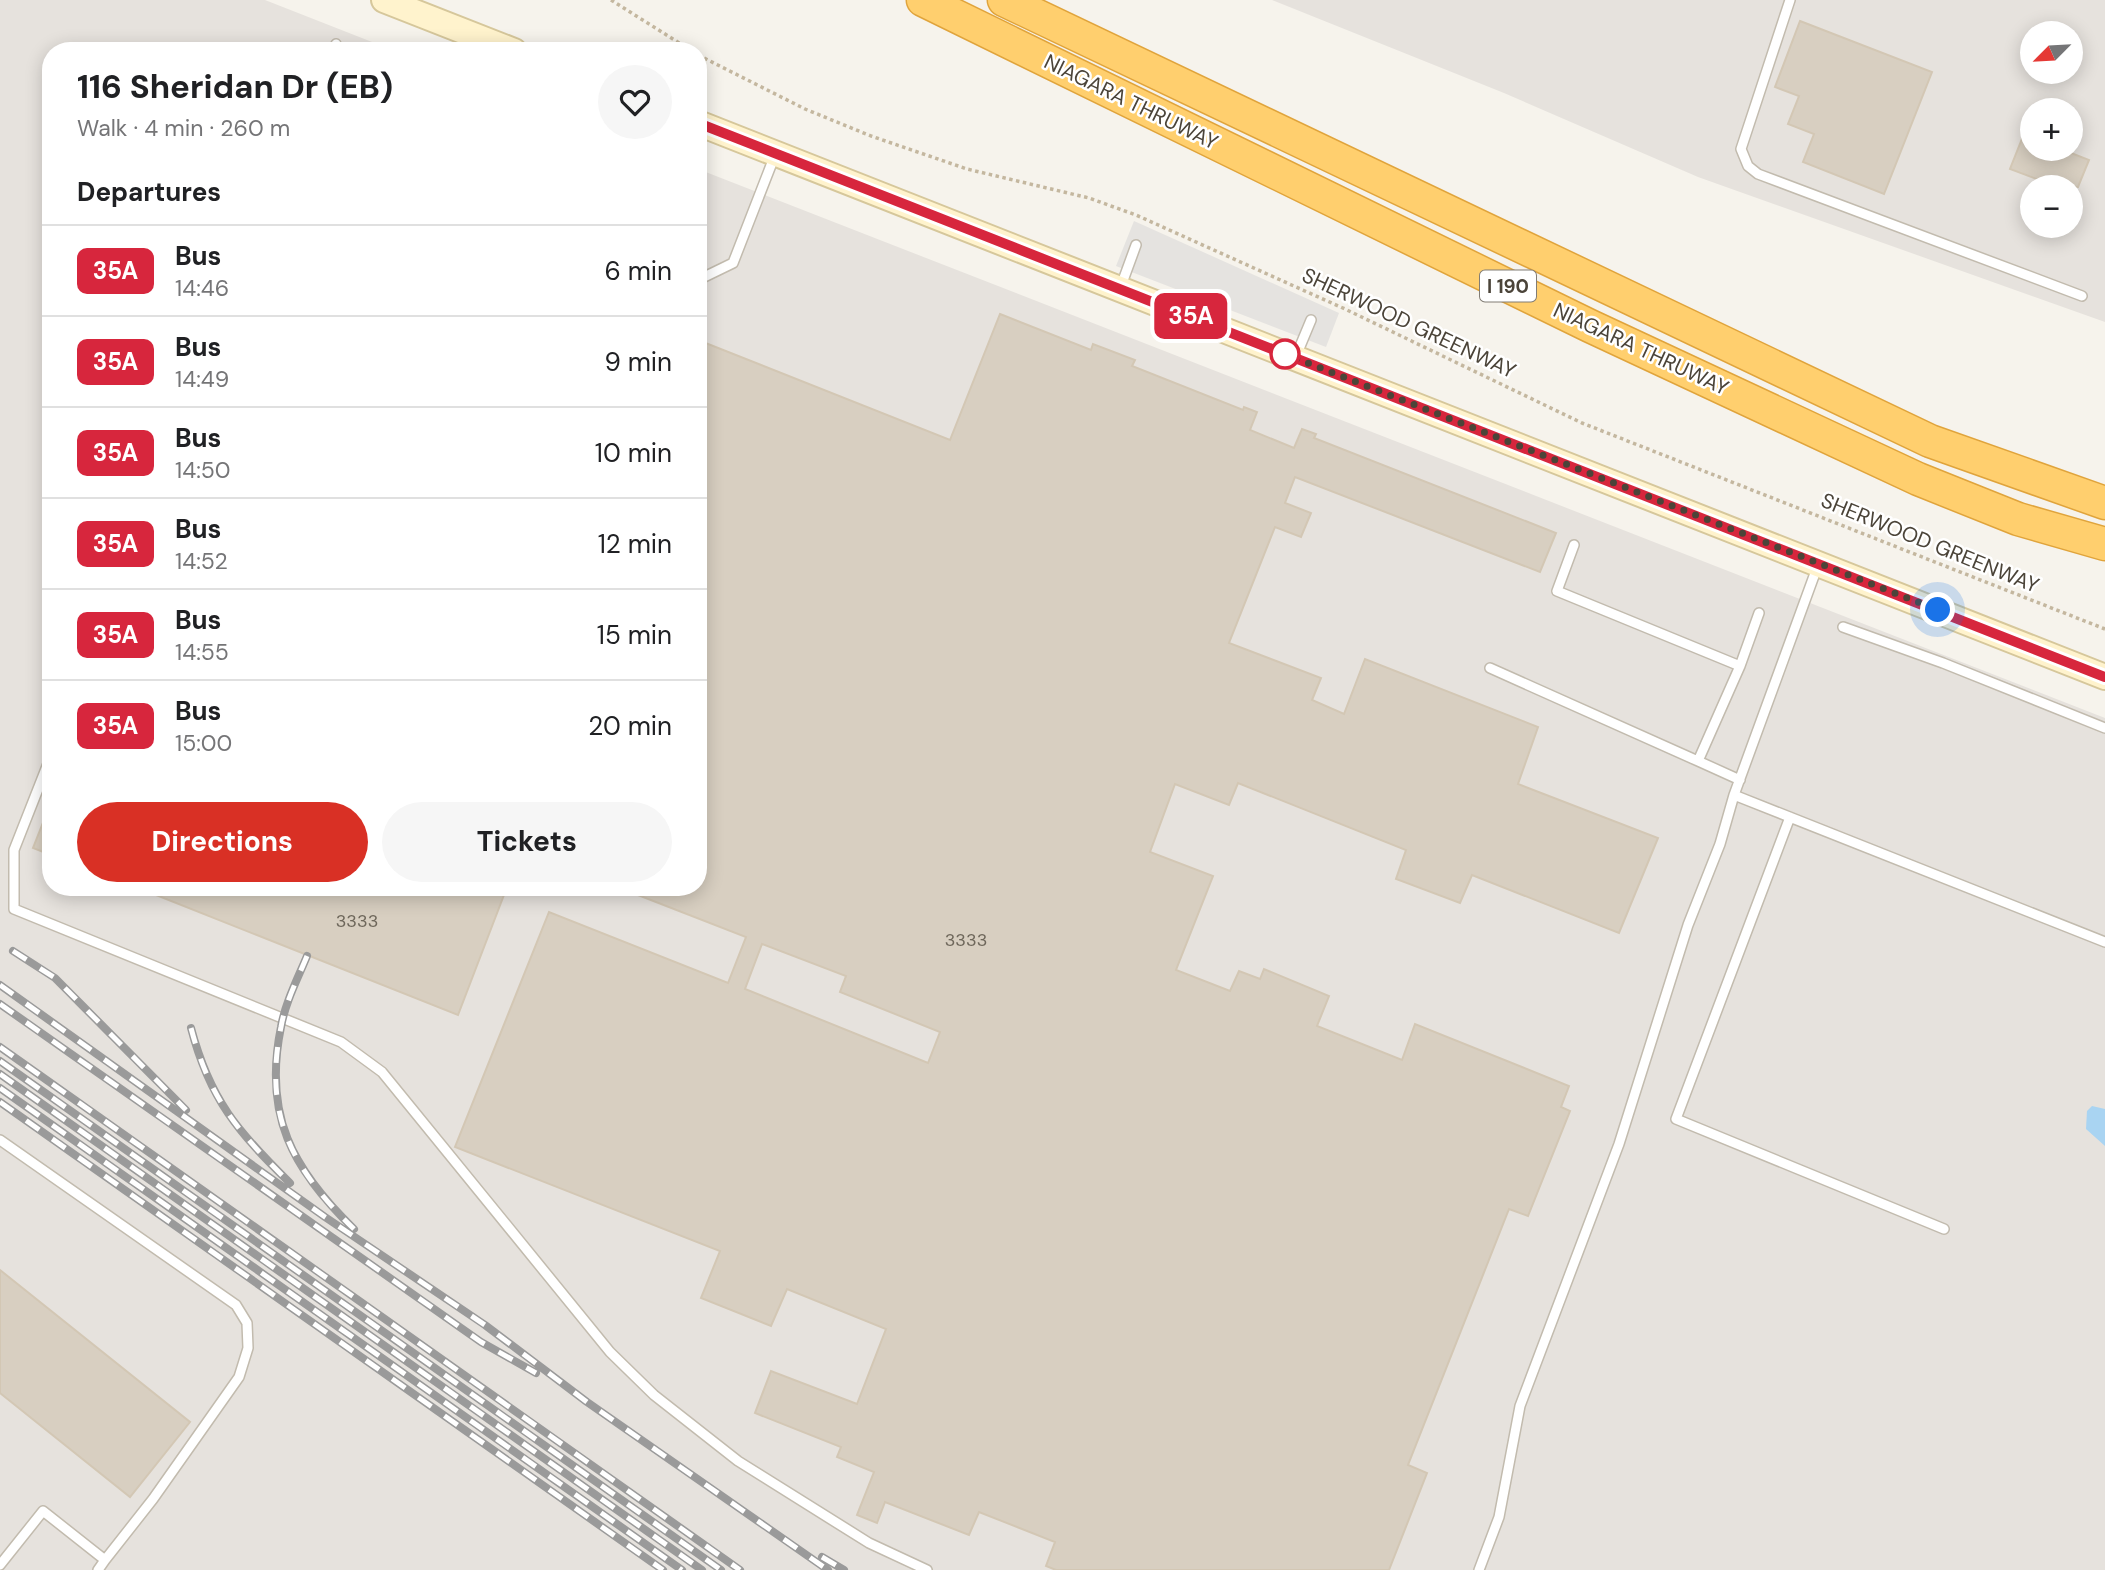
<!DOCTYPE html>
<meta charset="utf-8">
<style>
:root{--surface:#fff;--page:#f6f6f6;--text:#202124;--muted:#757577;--line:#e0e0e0;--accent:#d93025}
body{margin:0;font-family:"DM Sans",sans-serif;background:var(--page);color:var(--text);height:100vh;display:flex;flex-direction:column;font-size:26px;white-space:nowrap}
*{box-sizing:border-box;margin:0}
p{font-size:23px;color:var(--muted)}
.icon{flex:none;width:38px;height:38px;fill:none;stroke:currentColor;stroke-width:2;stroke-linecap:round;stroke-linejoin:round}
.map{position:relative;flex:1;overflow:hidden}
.details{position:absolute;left:42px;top:42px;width:665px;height:854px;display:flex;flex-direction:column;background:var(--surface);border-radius:28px;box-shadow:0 4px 18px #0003}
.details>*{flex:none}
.badge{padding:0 14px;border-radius:10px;font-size:24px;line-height:46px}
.needle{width:46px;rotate:246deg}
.buttons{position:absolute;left:2020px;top:21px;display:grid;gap:14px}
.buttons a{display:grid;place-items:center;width:63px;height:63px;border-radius:50%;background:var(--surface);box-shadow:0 4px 18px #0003;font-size:35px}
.you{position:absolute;width:35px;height:35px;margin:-18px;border:5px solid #fff;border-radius:50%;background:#1a73e8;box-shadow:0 0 0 10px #1a73e833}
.map>.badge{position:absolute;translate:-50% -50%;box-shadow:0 0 0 4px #fff}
h2{padding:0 35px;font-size:26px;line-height:63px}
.round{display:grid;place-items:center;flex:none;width:74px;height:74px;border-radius:37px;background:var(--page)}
.overview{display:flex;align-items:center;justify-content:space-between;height:119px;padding:0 35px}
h1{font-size:33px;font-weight:700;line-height:52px}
.cta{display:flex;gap:14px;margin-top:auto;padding:14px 35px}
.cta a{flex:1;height:80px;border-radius:42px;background:var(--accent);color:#fff;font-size:28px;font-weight:700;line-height:80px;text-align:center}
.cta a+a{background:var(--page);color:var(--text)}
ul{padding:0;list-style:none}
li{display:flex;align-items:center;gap:21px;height:91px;padding:0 35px;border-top:2px solid var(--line)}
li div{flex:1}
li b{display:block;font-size:26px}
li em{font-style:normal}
li .badge{min-width:77px;font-weight:700;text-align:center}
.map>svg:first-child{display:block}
.industrial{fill:#e6e2dd;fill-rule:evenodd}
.parking{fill:#e5e3e0}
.water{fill:#a9d4f2}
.building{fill:#d8cfc1;stroke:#d3c7b4;stroke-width:2;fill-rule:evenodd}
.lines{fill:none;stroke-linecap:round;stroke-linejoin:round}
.service-casing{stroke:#c2bbae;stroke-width:12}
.secondary-casing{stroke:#d6c79b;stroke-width:28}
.motorway-casing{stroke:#e0a43c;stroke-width:35}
.path{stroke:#c4b79f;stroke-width:3.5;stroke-dasharray:3.5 3.5;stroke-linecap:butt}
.service{stroke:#fff;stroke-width:9}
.secondary{stroke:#fff3cd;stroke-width:24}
.motorway{stroke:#ffcf6e;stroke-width:32}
.rail-casing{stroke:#9a9a9a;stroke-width:8}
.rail{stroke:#fff;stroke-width:5;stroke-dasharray:16;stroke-linecap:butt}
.line-casing{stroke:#fff;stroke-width:16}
.line{stroke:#d7263d;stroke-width:10}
.walk{stroke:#4b4439;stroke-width:7;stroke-dasharray:0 12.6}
.stop-dot{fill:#fff;stroke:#d7263d;stroke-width:3.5}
.labels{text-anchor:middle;stroke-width:5;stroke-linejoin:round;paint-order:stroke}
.number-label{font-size:18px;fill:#6e675b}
.shield{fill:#fff;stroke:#817c74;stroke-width:2}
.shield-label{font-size:19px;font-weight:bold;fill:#4b4439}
.street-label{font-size:21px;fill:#4b4439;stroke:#fff}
</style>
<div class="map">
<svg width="2105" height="1570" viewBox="0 0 2105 1570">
<rect width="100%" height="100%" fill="#f6f3ec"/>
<path class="industrial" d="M0 0H265L395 51H51V887H698V169L2105 718V1570H0Z
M1272 0H2105V322L1698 177 1504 93ZM2032 33H2070V72H2032ZM2032 110H2070V149H2032ZM2032 187H2070V226H2032Z"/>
<path class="parking" d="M1134 221 1339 313 1326 347 1116 266Z"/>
<path class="water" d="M2092 1106 2105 1109V1146L2086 1129 2087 1111Z"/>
<path class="building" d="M1800 21 1932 72 1884 194 1803 162 1814 134 1788 124 1799 96 1775 87Z
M2031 116 2032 149H2061L2089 160 2078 187H2058L2010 169Z
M1000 314 1091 350 1093 344 1135 360 1132 366 1243 410 1244 407 1257 412 1250 430 1294 448 1302 429 1316 434 1314 438 1556 533 1540 572 1295 477 1285 503 1311 513 1301 537 1275 527 1229 643 1321 678 1312 700 1344 714 1365 659 1538 727 1518 784 1658 838 1619 933 1472 875 1460 903 1396 879 1406 850 1238 783 1229 805 1175 784 1150 852 1213 876 1176 970 1230 991 1239 971 1260 979 1264 969 1329 996 1317 1026 1402 1060 1415 1024 1569 1086 1561 1107 1570 1111 1528 1216 1509 1209 1408 1465 1427 1473 1389 1570H1056L1046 1566 1055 1542 979 1512 969 1535 885 1502 877 1523 857 1515 874 1472 837 1457 841 1447 755 1413 771 1371 857 1404 886 1329 787 1289 771 1326 701 1298 720 1251 455 1147 549 912 728 983 746 937 620 888 698 887V340L950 440ZM762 944 846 976 840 992 940 1032 928 1063 745 989Z
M50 805H51V855L33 848Z
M136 887H507L458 1015Z
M0 1270 190 1422 130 1497 0 1393Z"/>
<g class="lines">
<g class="service-casing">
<path id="service" d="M1790 0 1741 149 1748 166 1758 174 2082 296
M335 51 336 44
M698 280 733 263 775 155
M1121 286 1136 245
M1296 356 1311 320
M1574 545 1557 591 1740 666
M1843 627 1943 663 2105 728
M1490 668 1698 761
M51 756 14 850V909L341 1042 382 1072 610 1352 654 1395 738 1461 869 1543 927 1570
M1740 780 1698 761 1740 666 1759 613
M1734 795 2105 942
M1790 817 1676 1119 1944 1229
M0 1140 236 1305 247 1323 248 1348 239 1377 153 1499 105 1560
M0 1565 43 1511 105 1560 98 1570
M1479 1570 1499 1517 1520 1406 1619 1144 1688 925 1720 844 1734 795 1818 565"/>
</g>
<g class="secondary-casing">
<path id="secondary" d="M384 0 514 51
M698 123 2105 677"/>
</g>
<g class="motorway-casing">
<path id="motorway" d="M923 0 1590 326 1918 479 2018 519 2105 544
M1004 0 1930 441 2105 503"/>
</g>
<path class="path" d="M611 0 692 51
M698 55 805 109 871 136 967 169 1089 198 1136 215 1345 309 1582 423 2105 629"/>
<use href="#service" class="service"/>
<use href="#secondary" class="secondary"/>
<use href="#motorway" class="motorway"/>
<g class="rail-casing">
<path id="rail" d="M13 951 55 978 186 1110
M307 956C298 978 285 1003 281 1027 263 1115 292 1169 354 1229
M0 985 325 1217 485 1325 587 1402 828 1570
M0 1004 481 1342 536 1373
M191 1028C210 1100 238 1132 290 1183
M0 1047 740 1570
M0 1061 721 1570
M0 1074 702 1570
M0 1088 682 1570
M0 1102 663 1570
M822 1557 844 1570"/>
</g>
<use href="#rail" class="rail"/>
</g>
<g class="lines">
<g class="line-casing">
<path id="line" d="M698 123 2105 677"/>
</g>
<use href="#line" class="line"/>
<path class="walk" d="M1285 354 1938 610"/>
</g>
<circle class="stop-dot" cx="1285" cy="354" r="14"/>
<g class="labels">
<g class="number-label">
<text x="357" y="927">3333</text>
<text x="966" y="946">3333</text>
</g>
<rect class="shield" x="1480" y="270.5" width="56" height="31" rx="5"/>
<g class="shield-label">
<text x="1508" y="293">I 190</text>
</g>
<g class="street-label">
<text transform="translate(1131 102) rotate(26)" y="7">NIAGARA THRUWAY</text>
<text transform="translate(1409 323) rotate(25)" y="7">SHERWOOD GREENWAY</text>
<text transform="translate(1641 349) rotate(25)" y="7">NIAGARA THRUWAY</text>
<text transform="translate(1930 543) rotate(22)" y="7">SHERWOOD GREENWAY</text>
</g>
</g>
</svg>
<div class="buttons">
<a><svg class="needle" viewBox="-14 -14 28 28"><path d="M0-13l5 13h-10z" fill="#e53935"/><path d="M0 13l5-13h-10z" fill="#757577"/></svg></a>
<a>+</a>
<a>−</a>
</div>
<div class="you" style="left:1938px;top:610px"></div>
<b class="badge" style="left:1191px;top:316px;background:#d7263d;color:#fff">35A</b>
<section class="details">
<div class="overview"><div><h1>116 Sheridan Dr (EB)</h1><p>Walk · 4 min · 260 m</p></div><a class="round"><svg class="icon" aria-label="heart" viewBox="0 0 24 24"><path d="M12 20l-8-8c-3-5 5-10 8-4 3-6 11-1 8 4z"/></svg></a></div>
<h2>Departures</h2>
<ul>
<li><span class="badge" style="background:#d7263d;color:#fff">35A</span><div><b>Bus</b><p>14:46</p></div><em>6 min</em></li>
<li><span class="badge" style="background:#d7263d;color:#fff">35A</span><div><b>Bus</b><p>14:49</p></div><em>9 min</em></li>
<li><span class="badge" style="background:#d7263d;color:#fff">35A</span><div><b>Bus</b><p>14:50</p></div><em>10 min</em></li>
<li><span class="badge" style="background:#d7263d;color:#fff">35A</span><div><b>Bus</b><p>14:52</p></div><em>12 min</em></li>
<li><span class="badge" style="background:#d7263d;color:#fff">35A</span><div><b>Bus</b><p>14:55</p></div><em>15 min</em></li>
<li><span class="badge" style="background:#d7263d;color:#fff">35A</span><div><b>Bus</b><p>15:00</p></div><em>20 min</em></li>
</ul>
<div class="cta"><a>Directions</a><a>Tickets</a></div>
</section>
</div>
